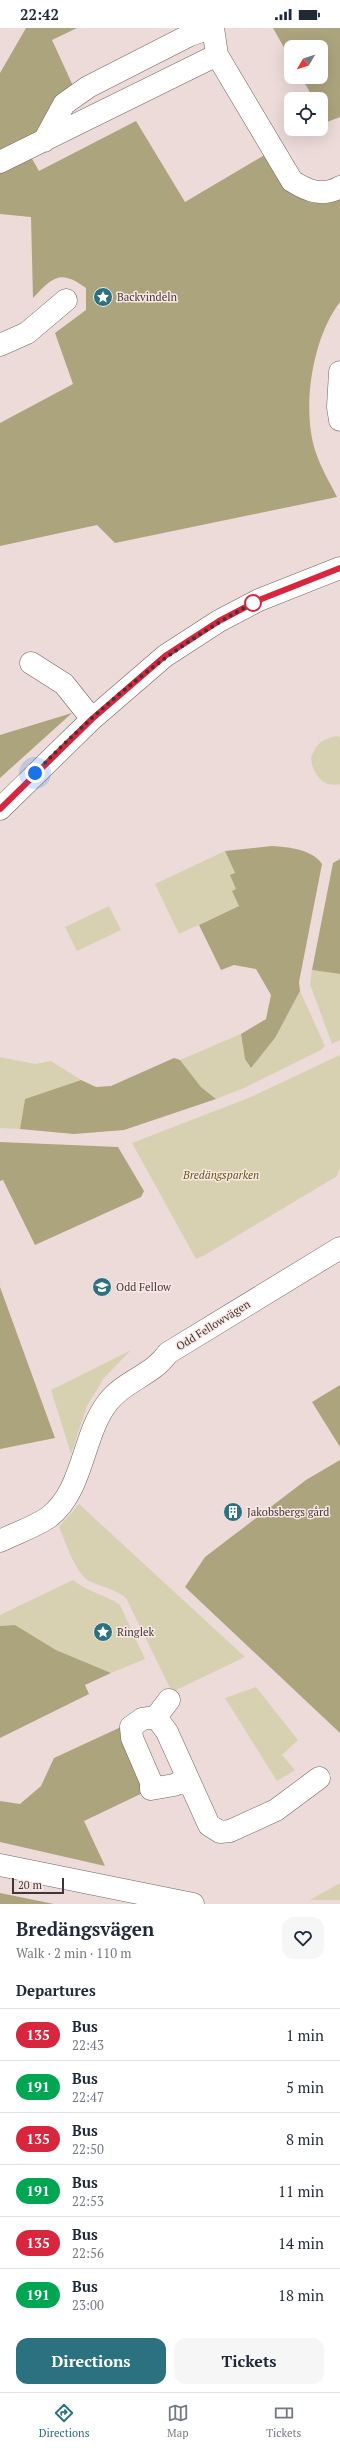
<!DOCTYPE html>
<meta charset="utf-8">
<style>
:root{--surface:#fff;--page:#f6f6f7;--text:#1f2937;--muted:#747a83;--line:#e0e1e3;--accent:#2b717f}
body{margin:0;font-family:"PT Serif",serif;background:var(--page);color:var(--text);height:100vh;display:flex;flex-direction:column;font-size:15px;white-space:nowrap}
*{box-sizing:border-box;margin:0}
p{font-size:13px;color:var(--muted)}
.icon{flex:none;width:22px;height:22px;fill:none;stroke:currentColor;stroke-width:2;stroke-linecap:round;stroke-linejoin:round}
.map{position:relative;height:1876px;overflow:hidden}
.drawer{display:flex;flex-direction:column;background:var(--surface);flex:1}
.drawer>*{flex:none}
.badge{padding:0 8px;border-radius:13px;font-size:14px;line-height:26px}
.needle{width:26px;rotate:231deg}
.tools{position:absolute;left:284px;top:12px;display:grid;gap:8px}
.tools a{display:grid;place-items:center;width:44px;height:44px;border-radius:8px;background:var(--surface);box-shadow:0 4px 16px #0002;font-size:20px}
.scale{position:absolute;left:12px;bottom:10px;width:52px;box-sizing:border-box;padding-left:4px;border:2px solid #3e3736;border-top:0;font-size:11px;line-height:14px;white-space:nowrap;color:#3e3736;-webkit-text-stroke:3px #fae8e5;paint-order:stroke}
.you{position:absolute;width:20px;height:20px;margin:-10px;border:3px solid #fff;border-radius:50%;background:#1a73e8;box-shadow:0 0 0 6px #1a73e833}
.map>.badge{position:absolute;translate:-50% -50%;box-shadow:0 0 0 2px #fff}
h2{padding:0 16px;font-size:15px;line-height:36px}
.round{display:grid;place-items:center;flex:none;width:42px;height:42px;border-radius:12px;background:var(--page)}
.head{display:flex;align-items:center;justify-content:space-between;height:68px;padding:0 16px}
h1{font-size:19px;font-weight:800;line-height:30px}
.action{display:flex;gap:8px;margin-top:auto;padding:8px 16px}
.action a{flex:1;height:46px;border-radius:12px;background:var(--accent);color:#fff;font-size:16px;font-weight:800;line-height:46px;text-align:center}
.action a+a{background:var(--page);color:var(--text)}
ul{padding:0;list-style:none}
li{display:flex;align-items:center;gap:12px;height:52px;padding:0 16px;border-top:1px solid var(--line)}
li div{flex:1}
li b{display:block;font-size:15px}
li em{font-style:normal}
li .badge{min-width:44px;font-weight:700;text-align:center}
.status{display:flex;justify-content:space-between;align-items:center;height:28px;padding:0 20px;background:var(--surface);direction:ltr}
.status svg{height:11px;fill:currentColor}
.menu{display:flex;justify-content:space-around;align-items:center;height:56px;border-top:1px solid var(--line);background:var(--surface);font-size:11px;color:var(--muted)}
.menu a{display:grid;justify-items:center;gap:2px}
.menu .current{color:var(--accent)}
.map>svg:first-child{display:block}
.green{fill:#d7d1b2}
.forest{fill:#aca47d}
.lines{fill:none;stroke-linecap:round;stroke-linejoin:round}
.minor-casing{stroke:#736461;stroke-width:23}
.minor{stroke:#fff;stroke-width:22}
.line-casing{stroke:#fff;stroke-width:9}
.line{stroke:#d7263d;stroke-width:6}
.walk{stroke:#3e3736;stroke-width:4;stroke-dasharray:0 7.2}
.stop-dot{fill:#fff;stroke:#d7263d;stroke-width:2}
.labels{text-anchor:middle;stroke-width:3;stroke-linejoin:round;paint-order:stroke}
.poi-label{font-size:11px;fill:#3e3736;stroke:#fae8e5;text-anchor:start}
.park-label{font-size:11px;font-style:italic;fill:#625612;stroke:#fae8e5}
.street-label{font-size:11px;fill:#3e3736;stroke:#fae8e5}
</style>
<div class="status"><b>22:42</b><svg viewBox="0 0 49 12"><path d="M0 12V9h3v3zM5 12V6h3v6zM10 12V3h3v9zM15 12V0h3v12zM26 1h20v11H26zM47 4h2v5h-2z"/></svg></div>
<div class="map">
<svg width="340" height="1876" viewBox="0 0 340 1876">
<rect width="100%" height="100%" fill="#ecdbd8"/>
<path class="green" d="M337 708 340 709V756C323 760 313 746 311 731 315 716 322 711 337 708Z
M225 823 235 845 236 861 232 863 239 878 179 906 155 856Z
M109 878 121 902 77 923 65 899Z
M312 942 340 946V1012L332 1016 310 956Z
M300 963 325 1018 321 1022 244 1060 216 1071 201 1059 180 1032 241 1006 245 1031 251 1040 275 1010Z
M340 1027V1139L337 1148 205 1227 196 1231 132 1115 251 1069Z
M0 1029 35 1036 51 1033 81 1052 25 1071 20 1101 0 1100Z
M131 1322 104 1350 87 1378 71 1426 51 1362Z
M79 1476 245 1629 172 1664 126 1570C115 1561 102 1559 89 1553 76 1546 65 1513 59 1499Z
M73 1552C87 1564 105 1566 120 1577L145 1631 111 1645 56 1622 15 1597 0 1598V1587Z
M256 1659 298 1712 282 1727 295 1742 277 1753 225 1670Z
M340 1855V1872H310Z"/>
<path class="forest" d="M26 0H77L52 12 74 60 42 104 0 128V45Z
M273 0H340V89L327 94 321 83V71H314L301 49H321V19H291V32Z
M136 93 185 174 268 125C284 153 302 190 340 170V274C312 310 301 382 316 425 321 440 330 455 337 469L115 515 97 497 0 518V395L73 356 55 305 86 282V260C60 241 53 249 33 270L31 189 0 186V144L31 129 39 143Z
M72 685 0 750V707Z
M272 818C288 819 312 821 322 836L299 954 300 963 275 1010 251 1040 245 1031 241 1006 266 991 271 967 256 941 234 937 221 942 199 897 239 878 232 863 236 861 230 847 235 845 225 823Z
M340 831V946L312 942 333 835Z
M174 1030 180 1032 201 1059 216 1071 124 1102 74 1106 20 1101 25 1071 81 1052 96 1059 111 1058Z
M0 1114 118 1119 144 1163 141 1169 35 1217 3 1152 0 1153Z
M0 1259 55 1410 0 1421Z
M340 1357V1419L312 1374Z
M340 1432V1705L185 1559 205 1529 306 1452Z
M15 1597 56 1622 111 1645 85 1657 89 1666 0 1710V1598Z
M121 1699 151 1761 84 1793 105 1838 0 1814V1773L20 1776 41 1758 54 1730Z
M0 1865 54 1876H0Z"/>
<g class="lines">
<g class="minor-casing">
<path id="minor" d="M213 0 217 27 292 153C308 163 322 169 340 159
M44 113 64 76 88 59 190 7 210 0
M0 134 217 27
M0 317 27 305 66 272
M340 344 338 379 340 392
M31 635 64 656 92 691
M0 781 92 691 165 628 219 593 259 572 340 540
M0 1513C16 1505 35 1499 49 1489 84 1462 82 1407 108 1374 124 1353 153 1347 168 1325L340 1220
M169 1672 156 1689 142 1691 131 1699 132 1710 151 1754V1761L174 1757 187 1751
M156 1689 167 1704 209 1797 220 1804 230 1803 276 1782 319 1750
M0 1837 193 1876"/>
</g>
<use href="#minor" class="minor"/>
</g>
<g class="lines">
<g class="line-casing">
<path id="line" d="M0 781 92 691 165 628 219 593 259 572 340 540"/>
</g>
<use href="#line" class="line"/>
<path class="walk" d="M35 745C105 674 171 618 259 572L253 575"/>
</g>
<defs>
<g id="sight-disc" transform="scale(1)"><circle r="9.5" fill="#2b717f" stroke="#fae8e5"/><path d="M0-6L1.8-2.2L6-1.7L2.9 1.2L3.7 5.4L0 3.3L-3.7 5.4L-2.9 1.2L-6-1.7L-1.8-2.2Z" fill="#fff"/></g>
<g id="school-disc" transform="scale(1)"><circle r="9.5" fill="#2b717f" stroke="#fae8e5"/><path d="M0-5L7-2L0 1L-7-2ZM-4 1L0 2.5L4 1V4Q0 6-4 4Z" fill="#fff"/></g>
<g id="building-disc" transform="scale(1)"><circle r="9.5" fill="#2b717f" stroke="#fae8e5"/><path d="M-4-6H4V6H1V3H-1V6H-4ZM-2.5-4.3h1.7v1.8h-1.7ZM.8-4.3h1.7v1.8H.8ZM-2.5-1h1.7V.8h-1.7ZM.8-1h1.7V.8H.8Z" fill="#fff"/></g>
</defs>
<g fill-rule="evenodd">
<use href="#sight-disc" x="103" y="269"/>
<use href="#school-disc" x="102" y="1259"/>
<use href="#building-disc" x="233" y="1484"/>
<use href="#sight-disc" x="103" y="1604"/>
</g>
<circle class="stop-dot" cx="253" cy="575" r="8"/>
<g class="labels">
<g class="poi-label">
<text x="117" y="273">Backvindeln</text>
<text x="116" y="1263">Odd Fellow</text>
<text x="247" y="1488">Jakobsbergs gård</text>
<text x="117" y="1608">Ringlek</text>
</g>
<g class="park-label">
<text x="221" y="1151">Bredängsparken</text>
</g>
<g class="street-label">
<text transform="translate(213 1297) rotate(-32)" y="4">Odd Fellowvägen</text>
</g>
</g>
</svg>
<div class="tools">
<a><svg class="needle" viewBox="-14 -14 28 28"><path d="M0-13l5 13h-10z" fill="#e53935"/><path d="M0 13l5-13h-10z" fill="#747a83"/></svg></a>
<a><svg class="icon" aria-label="locate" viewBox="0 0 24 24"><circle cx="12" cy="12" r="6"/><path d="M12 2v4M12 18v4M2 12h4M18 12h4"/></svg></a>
</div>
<div class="scale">20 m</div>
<div class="you" style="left:35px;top:745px"></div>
</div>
<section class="drawer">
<div class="head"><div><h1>Bredängsvägen</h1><p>Walk · 2 min · 110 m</p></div><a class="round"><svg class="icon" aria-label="heart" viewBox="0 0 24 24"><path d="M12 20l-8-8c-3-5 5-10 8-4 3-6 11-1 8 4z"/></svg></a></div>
<h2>Departures</h2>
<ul>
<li><span class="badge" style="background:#d7263d;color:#fff">135</span><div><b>Bus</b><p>22:43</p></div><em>1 min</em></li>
<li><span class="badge" style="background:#00a651;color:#fff">191</span><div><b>Bus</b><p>22:47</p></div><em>5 min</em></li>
<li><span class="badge" style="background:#d7263d;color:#fff">135</span><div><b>Bus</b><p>22:50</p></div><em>8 min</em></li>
<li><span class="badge" style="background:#00a651;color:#fff">191</span><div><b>Bus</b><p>22:53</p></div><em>11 min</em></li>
<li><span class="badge" style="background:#d7263d;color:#fff">135</span><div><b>Bus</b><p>22:56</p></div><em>14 min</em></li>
<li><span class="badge" style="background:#00a651;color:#fff">191</span><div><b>Bus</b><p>23:00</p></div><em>18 min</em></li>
</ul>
<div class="action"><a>Directions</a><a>Tickets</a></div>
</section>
<nav class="menu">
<a class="current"><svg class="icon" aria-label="directions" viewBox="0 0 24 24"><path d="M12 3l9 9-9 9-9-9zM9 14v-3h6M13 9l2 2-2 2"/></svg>Directions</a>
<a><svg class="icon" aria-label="map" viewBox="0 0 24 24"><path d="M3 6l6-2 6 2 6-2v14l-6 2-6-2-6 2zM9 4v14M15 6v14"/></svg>Map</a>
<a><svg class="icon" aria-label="tickets" viewBox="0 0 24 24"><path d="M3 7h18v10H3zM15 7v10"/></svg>Tickets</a>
</nav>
